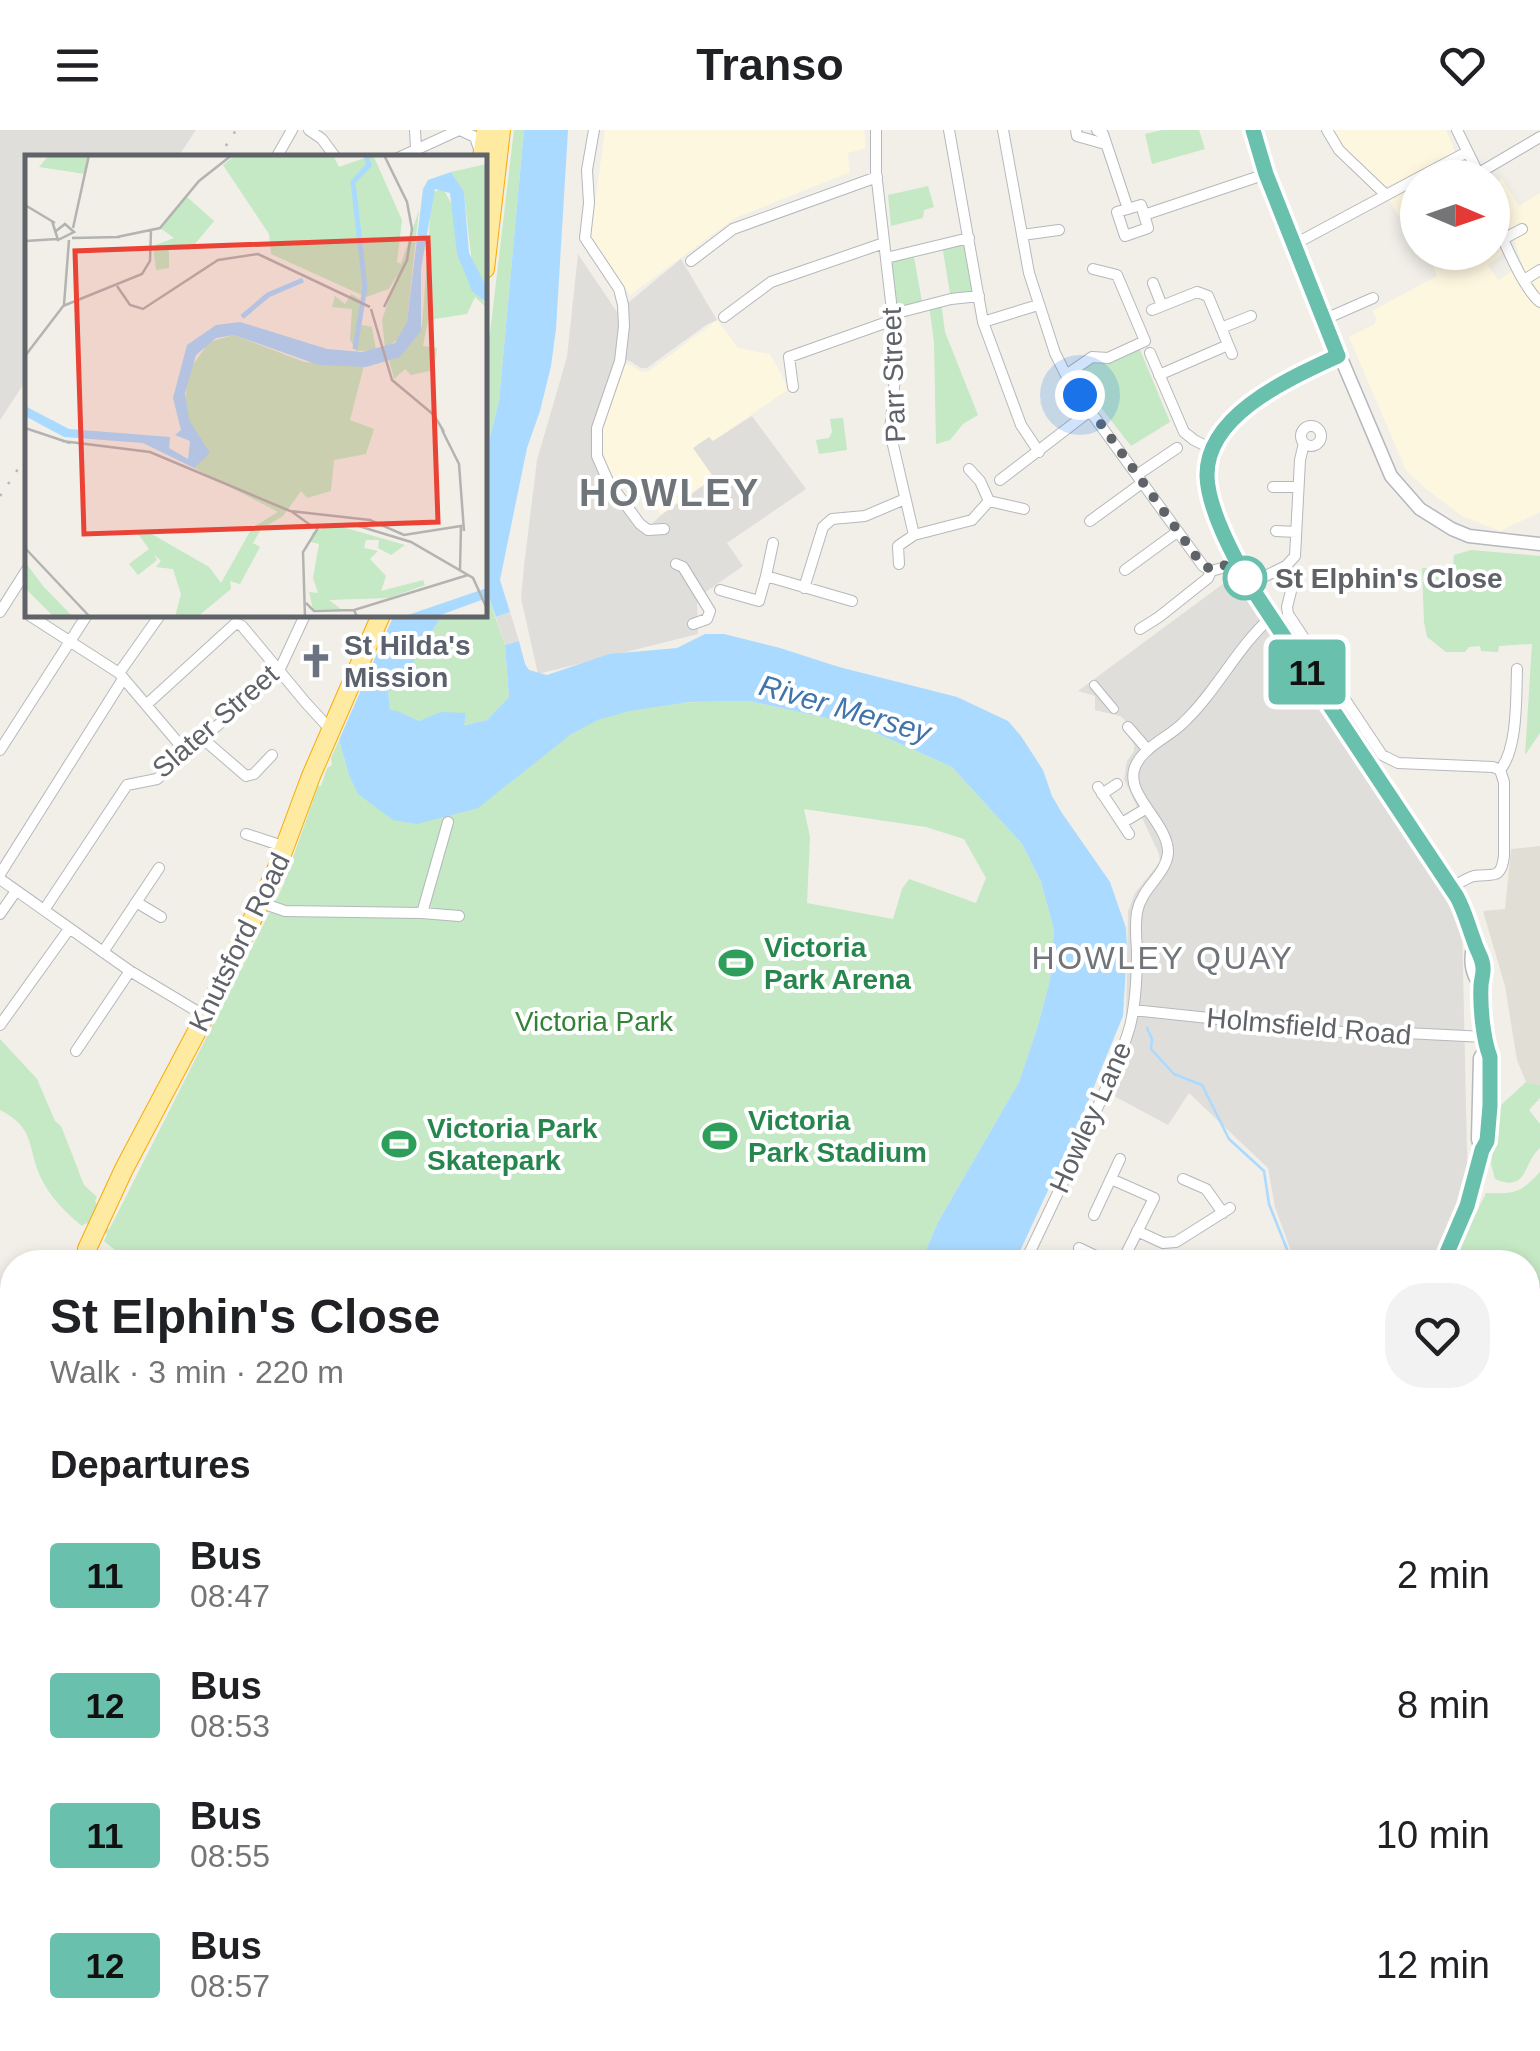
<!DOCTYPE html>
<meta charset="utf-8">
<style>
:root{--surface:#fff;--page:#f2f2f2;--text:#202124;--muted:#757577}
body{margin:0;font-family:Helvetica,sans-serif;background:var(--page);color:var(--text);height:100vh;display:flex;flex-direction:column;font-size:38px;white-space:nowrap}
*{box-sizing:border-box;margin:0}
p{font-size:32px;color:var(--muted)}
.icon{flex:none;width:55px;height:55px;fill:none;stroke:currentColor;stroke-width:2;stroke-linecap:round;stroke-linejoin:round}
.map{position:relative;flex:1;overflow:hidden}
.details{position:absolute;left:0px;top:1120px;width:1540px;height:802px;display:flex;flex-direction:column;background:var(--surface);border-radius:40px 40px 0 0;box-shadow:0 5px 15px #0003}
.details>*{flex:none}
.badge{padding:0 20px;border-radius:8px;font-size:35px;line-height:65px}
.needle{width:65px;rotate:92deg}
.controls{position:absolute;left:1400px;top:30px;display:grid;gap:20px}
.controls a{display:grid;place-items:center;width:110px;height:110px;border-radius:50%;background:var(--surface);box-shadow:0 5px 15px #0003;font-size:50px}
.you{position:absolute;width:50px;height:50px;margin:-25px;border:8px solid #fff;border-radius:50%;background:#1a73e8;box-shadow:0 0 0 15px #1a73e833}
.map>.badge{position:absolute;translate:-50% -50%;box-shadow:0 0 0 5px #fff}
h2{padding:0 50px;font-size:38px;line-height:90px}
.round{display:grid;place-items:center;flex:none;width:105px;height:105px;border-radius:40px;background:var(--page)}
.overview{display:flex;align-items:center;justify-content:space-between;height:170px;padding:0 50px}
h1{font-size:48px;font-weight:600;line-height:75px}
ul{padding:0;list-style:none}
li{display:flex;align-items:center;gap:30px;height:130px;padding:0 50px}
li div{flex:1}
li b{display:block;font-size:38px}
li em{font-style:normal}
li .badge{min-width:110px;font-weight:700;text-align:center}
header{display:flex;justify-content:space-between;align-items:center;height:130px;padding:0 50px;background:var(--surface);font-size:45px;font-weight:600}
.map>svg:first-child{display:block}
.commercial{fill:#fef7e0}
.industrial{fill:#e0deda}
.education{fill:#e1ded6}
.green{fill:#c5e8c5;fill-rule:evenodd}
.water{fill:#aadaff}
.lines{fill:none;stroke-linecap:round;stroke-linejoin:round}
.stream{stroke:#aadaff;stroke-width:2.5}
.pedestrian-casing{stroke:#b5b8bc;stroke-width:10}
.minor-casing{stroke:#b5b8bc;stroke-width:12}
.tertiary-casing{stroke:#b5b8bc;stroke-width:15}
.primary-casing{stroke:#f2c960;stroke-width:18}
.trunk-casing{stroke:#f9ab00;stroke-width:20}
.pedestrian{stroke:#fff;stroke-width:8}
.minor{stroke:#fff;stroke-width:10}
.tertiary{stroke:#fff;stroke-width:12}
.primary{stroke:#fff2af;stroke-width:15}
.trunk{stroke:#feeaa1;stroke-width:18}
.rail{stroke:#b6b7b8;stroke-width:2.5;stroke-dasharray:2.5 12;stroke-linecap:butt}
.line-casing{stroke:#fff;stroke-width:22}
.line{stroke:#69c0ac;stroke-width:15}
.walk{stroke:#5f6368;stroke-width:10;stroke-dasharray:0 18}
.stop-dot{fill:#fff;stroke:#69c0ac;stroke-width:5}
.labels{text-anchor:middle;stroke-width:8;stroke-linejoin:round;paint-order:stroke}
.street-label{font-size:28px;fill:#5f6368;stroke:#fff}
.stop-label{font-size:28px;font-weight:bold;fill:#5f6368;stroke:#fff;text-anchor:start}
.worship-label{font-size:28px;font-weight:bold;fill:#5b616d;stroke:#fff;text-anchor:start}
.leisure-label{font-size:28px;font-weight:bold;fill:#27864d;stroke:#fff;text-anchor:start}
.park-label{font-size:28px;fill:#348238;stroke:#fff}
.water-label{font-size:30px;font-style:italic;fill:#4174aa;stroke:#fff}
.quarter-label{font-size:32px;letter-spacing:2.5px;fill:#70757a;stroke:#fff}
.district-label{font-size:38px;font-weight:bold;letter-spacing:2.5px;fill:#70757a;stroke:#fff}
.inset-river{fill:none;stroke:#aadaff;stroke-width:5}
.inset-road{fill:none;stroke:#b3b3b1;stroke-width:2.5}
.view{fill:#ea4335;fill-opacity:0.15;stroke:#ea4335;stroke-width:5}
.inset-edge{fill:none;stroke:#5f6368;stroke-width:5}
</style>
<header><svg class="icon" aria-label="menu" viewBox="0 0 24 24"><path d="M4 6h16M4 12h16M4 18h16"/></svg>Transo<svg class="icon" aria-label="heart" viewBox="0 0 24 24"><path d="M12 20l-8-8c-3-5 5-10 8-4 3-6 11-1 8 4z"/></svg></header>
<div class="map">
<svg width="1540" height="1921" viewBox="0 0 1540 1921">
<rect width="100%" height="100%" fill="#f1efe8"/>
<path class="commercial" d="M605 0H864L866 18 848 23 850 42 735 88 630 165 590 110Z
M1328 0H1446L1457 27 1387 56 1378 55Z
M1502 49 1519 76 1540 63V382L1500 401 1462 386 1426 359 1406 340 1349 207 1375 194 1376 188 1372 181 1437 146 1428 123 1492 122 1493 92 1506 121 1488 135 1498 150 1516 139H1524L1494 53Z
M1417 54V105L1409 84 1399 86 1389 70Z
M717 190 738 218 770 224 789 259 713 311 694 318 714 347 661 385 636 348 618 361 602 335 599 298 621 233 630 235 640 241 648 242Z
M0 1632 12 1647V1690L0 1705Z"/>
<path class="industrial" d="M0 0H196L178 27 28 28 27 249 0 290Z
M578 124 617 182 681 129 717 190 706 195 647 238H641L630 231 618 229 595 326 644 402 661 385 714 348 693 318 709 307 713 311 752 286 806 359 727 413 743 436 697 468 698 504 538 544 521 468 524 436 537 330 567 227Z
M1235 445 1440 754 1462 794 1468 1066 1435 1132H1295L1275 1077 1268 1038 1189 963 1168 995 1101 959 1126 894 1128 781 1135 763 1160 732 1159 724 1124 649 1127 631 1134 621V614L1123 600 1130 594 1120 586 1095 580V566L1078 561Z
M510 482 519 511 505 515 496 487Z"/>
<path class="education" d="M1540 716V955L1526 952 1517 930 1505 856 1483 781 1505 779 1511 719Z
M341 1910H429L430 1916 393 1921H343Z
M809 1910H1100L1101 1921H810Z"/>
<path class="green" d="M514 0H524L499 271 485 327V229L490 203Z
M1162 0H1199L1205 19 1152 34 1145 4Z
M928 56 934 77 924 80 923 88 891 96 888 65Z
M969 108 979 166 951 169 942 115Z
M913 122 923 177 893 184 886 128Z
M941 172 945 202 978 285 963 294 950 310 936 314 934 212 929 175Z
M1138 215 1170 292 1131 316 1075 244 1086 233Z
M843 288 847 320 819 324 816 310 829 308 832 302 830 289Z
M1471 420 1540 426V603L1525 625 1532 514 1499 516 1498 522 1481 521 1480 516 1469 517 1465 522H1446L1427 507 1424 492 1422 438 1453 439 1454 425Z
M485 457 505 515 509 567 487 590 463 595 466 583 419 591 398 581H390L388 561 398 557 442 485H485Z
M749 571 858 595 952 637 1022 714 1041 752 1054 800 1050 850 1037 899 1019 952 938 1092 921 1132H130L104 1111 107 1104 86 1093 82 1096C66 1083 49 1066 40 1046 27 1015 35 998 0 980V909L37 949 55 991 61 996 84 1055 97 1067 95 1071 109 1100 283 756 318 656H321L327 638 332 635 331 628 339 610 349 645 570 605C579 600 589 594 598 590 645 570 700 572 749 571ZM804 679 926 697 964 709 986 748 976 773 909 749 902 759 893 789 807 773 810 707Z
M1526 952 1540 955V968L1529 980 1540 994V1018C1522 1033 1529 1063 1495 1049L1491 1034 1499 977Z
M1540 1042V1781L1528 1778V1132H1452L1486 1063C1514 1064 1521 1063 1540 1042Z
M12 1388V1543L0 1545V1459Z
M825 1910H949L947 1921H823Z
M1100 1910H1482L1513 1921H1101Z"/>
<path class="water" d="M524 0H568L556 199 551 236 540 281 527 318 500 450 510 482 496 487 485 457V327L499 271Z
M394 485H442L398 557 388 561 390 580 398 581 419 591 441 582 466 583 464 595 487 590 509 567 505 515 519 511 525 534 529 540 547 545 609 524 677 518 705 504H724L780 518 839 537 957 567 1008 591 1021 606 1043 640 1052 666 1062 683 1110 752 1126 798 1127 819 1123 886 1079 993 1015 1132H921L938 1092 1019 952 1037 899 1050 850 1054 800 1041 752 1022 714 952 637 858 595 749 571 689 572 629 581 598 590 570 605 478 678 417 694 393 690 358 664 349 645 339 610Z
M1528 1863 1540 1867V1921H1513L1482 1910H1528Z"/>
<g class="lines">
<path class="stream" d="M1147 898 1152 909 1151 919 1174 944 1202 955 1229 1009 1264 1041 1269 1074 1292 1132
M1528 1543 1540 1542"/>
<g class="pedestrian-casing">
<path id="pedestrian" d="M1094 555 1114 579"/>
</g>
<g class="minor-casing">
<path id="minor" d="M309 0 322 9 336 28
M415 0 416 19
M460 0 475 7 480 22
M594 0 587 40 589 73 585 108 619 159 623 175 624 196 620 231 597 298V326L608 351 640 394 648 400 664 399
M876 0V42L897 224 890 302 914 405
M949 0 983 192 1021 295 1039 322
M1003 0 1029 143 1055 223 1066 245 1090 281 1203 436 1211 441
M1076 0 1077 6 1105 14
M1097 0 1103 4 1128 79
M1327 0 1339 20 1385 64
M1457 0 1480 47
M276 28 292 0
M398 28 459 0
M1479 43 1540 7
M1418 48 1467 22
M1141 75 1148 98 1125 106 1117 82Z
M1144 85 1266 44
M1492 85C1503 108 1522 157 1540 172
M1022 105 1059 100
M1503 109 1522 99
M1293 115 1418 48
M1417 116 1418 115
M886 128 969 108
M691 131 733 99 877 47
M1524 150 1540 140
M1153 153 1162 176
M1152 180 1197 162 1208 166 1232 224
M893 184 951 169 979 166
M724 187 771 152 884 113
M1323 190 1373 168
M983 192 1038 175
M1221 198 1251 186
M1150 223 1184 302 1194 310 1212 319
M1066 245 1092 227 1108 228 1145 211 1117 145 1093 139
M1159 245 1228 215
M793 257 789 227 893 190
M1301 306a10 10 0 1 1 20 0a10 10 0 1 1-20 0Z
M969 339 980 351 989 371
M1137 345 1177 318
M1000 350 1090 281
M1273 357H1298
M1090 391 1142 353
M1276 401 1296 402
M773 413 766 446 852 471
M676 434 683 437 710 481 707 489 693 494
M899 434 898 416 914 405 972 390 989 371 1024 379
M1286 436 1292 457 1287 477 1288 484 1382 625 1398 633 1493 637 1500 640
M1125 440 1177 402
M1249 454 1286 436 1295 426 1300 330 1304 313
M804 458 823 397 832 389 865 386 905 369
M720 460 759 471 766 446
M0 482 28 438
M29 485 119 543 186 622
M1140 499 1159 487 1208 448 1211 441 1222 438 1236 430
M119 543 160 485
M146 575 236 493 242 496 306 573 330 599
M1128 597 1148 620
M202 608 246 646 254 644 272 625
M0 620 87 485
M1500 640C1518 619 1516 566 1517 539
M1098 657 1129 704
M1102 664 1117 654
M1122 693 1147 678
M246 704 286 717
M0 744 123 549
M0 749 130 841 205 886
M1451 758C1458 754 1466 748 1474 746 1492 743 1501 751 1504 726V652L1500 640
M136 772 161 787
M262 773 285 781 422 783 459 786
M44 780 127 655 157 649 279 541 305 485
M422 783 448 692
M0 784 16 761
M103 822 159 738
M1133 880 1342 902H1386L1485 907
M0 895 69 799
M76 921 130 841
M1111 1049 1154 1068 1122 1132
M1183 1049 1206 1059 1223 1083
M1094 1085 1120 1029
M1137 1101 1163 1113 1176 1112 1230 1078
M1079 1118 1108 1132
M1025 1132C1049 1082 1073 1032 1096 981 1108 953 1122 925 1130 896 1136 872 1137 845 1137 820 1136 807 1135 795 1137 782 1142 757 1166 745 1168 723 1169 694 1127 667 1134 640 1140 618 1168 608 1183 593 1216 562 1236 519 1270 488
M0 1247 12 1254
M4 1773 12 1844
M114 1910 115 1921
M191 1910 192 1921
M268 1910 270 1921
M337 1910 338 1921
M544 1910 547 1921
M769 1910 771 1921
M43 1921 69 1918
M429 1921 471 1916
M688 1921 697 1910"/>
</g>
<g class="tertiary-casing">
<path id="tertiary" d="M1253 0 1266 44 1293 115 1391 346 1420 379 1452 399 1469 406 1540 414
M1338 226C1292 248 1206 284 1207 346 1208 379 1233 425 1249 454L1457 767 1468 789 1474 812 1481 826 1483 841 1480 855 1486 917 1490 927V976L1487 1011 1481 1020 1475 1050 1443 1132
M1474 812C1470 829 1470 841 1480 855
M1481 1020 1478 1009 1480 928 1486 917"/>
</g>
<g class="primary-casing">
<path id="primary" d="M1528 1829 1540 1831
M560 1921 580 1910"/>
</g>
<g class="trunk-casing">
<path id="trunk" d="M482 28 486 0
M485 139 501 0
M85 1132 87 1119 124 1039 205 886 275 743 311 646 381 485
M0 1229 12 1214
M0 1300 8 1324 12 1350
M0 1464 12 1388
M0 1551 12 1564
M0 1603 12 1577"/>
</g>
<use href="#pedestrian" class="pedestrian"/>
<use href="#minor" class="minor"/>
<use href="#tertiary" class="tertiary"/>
<use href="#primary" class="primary"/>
<use href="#trunk" class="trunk"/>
<path class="rail" d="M218 28 236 0
M0 366 28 324"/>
</g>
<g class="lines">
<g class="line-casing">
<path id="line" d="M1253 0 1266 44 1338 226C1291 248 1206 284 1207 346 1208 379 1233 425 1249 454L1457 767C1465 782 1468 795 1474 811 1477 822 1484 829 1483 841 1483 846 1481 851 1481 856 1480 876 1483 909 1490 927V976L1487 1011 1482 1020 1467 1076 1443 1132"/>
</g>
<use href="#line" class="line"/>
<path class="walk" d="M1080 265 1203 436 1215 440 1236 430 1249 454 1245 448"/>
</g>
<defs>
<g id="church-bare" transform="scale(2.7)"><path d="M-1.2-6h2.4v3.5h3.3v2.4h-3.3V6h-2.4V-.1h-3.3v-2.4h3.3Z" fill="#6b7280" stroke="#fff" stroke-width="2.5" paint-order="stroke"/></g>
<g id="stadium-bare" transform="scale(2.7)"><path d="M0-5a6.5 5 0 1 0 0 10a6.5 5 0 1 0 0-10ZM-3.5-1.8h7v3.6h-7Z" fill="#2e9e5b" stroke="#fff" stroke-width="2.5" paint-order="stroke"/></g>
</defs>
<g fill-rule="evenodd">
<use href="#church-bare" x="316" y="531"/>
<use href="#stadium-bare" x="736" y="833"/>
<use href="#stadium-bare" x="720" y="1006"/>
<use href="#stadium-bare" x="399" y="1014"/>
</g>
<circle class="stop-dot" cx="1245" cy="448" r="20"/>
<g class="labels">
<g class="street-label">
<text transform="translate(893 245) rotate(-92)" y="10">Parr Street</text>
<text transform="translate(215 591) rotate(-41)" y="10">Slater Street</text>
<text transform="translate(239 812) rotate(-64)" y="10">Knutsford Road</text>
<text transform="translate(1309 896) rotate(5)" y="10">Holmsfield Road</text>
<text transform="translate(1090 987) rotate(-66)" y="10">Howley Lane</text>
</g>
<g class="stop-label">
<text x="1275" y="458">St Elphin's Close</text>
</g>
<g class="worship-label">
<text x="344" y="525">St Hilda's<tspan x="344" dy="32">Mission</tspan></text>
</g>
<g class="leisure-label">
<text x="764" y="827">Victoria<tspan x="764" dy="32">Park Arena</tspan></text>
<text x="748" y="1000">Victoria<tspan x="748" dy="32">Park Stadium</tspan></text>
<text x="427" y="1008">Victoria Park<tspan x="427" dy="32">Skatepark</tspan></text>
</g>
<g class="park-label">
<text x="594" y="901">Victoria Park</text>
</g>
<g class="water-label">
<text transform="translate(845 579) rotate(16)" y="10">River Mersey</text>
</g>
<g class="quarter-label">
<text x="1163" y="839">HOWLEY QUAY</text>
</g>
<g class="district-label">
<text x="670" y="376">HOWLEY</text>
</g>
</g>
<g transform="translate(25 25)">
<rect width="462" height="462" fill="#f1efe8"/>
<path d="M24 0H63L60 19 14 12ZM211 0H308L314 12 348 0 377 65 372 107 378 110 364 134 341 142 246 99 244 79 198 10ZM462 9V133L447 109 439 38 426 17ZM418 33 432 60V99L462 153 450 142 442 159 403 165 398 191 412 193 409 215 386 220 380 214 369 224 364 205 397 171 407 38ZM162 42 189 66 165 95 144 94V113L131 115 128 91 149 83 135 73ZM394 55 382 167 375 183 360 193 357 165ZM326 139 335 144 333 169 347 172 351 195 331 196 325 184 327 154 307 152 310 141 320 149ZM209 180 279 207 339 211 325 265 349 274 341 299 309 305 306 336 282 343 276 336 258 361 236 374 228 388 235 392 215 429 205 426 206 434 172 462H150L156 439 148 414 131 412 136 406 129 399 132 405 113 420 104 409 124 394 113 379 125 378 184 412 196 428 227 373 253 357 169 313 160 249 163 217 184 187ZM307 369 380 390 366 400 353 393 354 385H341L339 393 353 396 345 404 361 421 356 436 398 425 400 430 364 443 304 445 316 454H288L284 437 293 438 288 423 294 389 286 387 287 378ZM0 407 18 431 48 462H29L0 433Z" fill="#c5e8c5"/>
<path d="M426 17 439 37 444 98 462 133V148L447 136 432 99 425 38 410 34 396 114V176L375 202 341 212 294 210 209 180 191 183 171 200 160 238 164 265 185 298 169 313 118 288 39 282 0 261V251L44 274 145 282 144 293 163 304 165 286 150 280 156 275 148 243 162 190 191 170 215 167 302 194 337 197 370 188 382 167 398 34 403 25ZM462 433V443L410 462H377Z" fill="#aadaff"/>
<path class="inset-river" d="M217 162 243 140 278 125M330 194 340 132 328 27 344 10 341 0"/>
<path class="inset-road" d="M0 50 30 68M27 66 33 85 49 77 40 69 31 76M48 73 64 0M92 82 135 73 174 26 207 0M47 83 95 82M0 86 32 84M92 131 105 150 118 154 193 105 233 99 345 152M38 151 117 119 125 106 126 75M359 152 382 105 387 74 382 47 359 0M346 154 367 225 409 260 419 277M0 201 39 150 44 85M0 273 45 288M417 275 434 309 439 376M37 286 125 297 265 356 345 365 379 380 436 371 435 415M266 356 288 372 327 369 386 387 448 423 463 456M0 393 65 462M281 448 289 456 329 455M280 462 278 397 293 373M332 462 329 455 443 420"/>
<path class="view" d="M403 83 413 367 59 379 50 96Z"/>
<rect width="462" height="462" class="inset-edge"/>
</g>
</svg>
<div class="controls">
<a><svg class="needle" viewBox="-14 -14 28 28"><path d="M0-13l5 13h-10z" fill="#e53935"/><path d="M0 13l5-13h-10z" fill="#757577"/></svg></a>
</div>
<div class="you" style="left:1080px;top:265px"></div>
<b class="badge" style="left:1307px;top:542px;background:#69c0ac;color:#111">11</b>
<section class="details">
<div class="overview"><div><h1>St Elphin's Close</h1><p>Walk · 3 min · 220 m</p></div><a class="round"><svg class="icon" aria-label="heart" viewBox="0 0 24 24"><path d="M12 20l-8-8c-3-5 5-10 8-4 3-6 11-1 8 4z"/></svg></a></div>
<h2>Departures</h2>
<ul>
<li><span class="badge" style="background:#69c0ac;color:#111">11</span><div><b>Bus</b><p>08:47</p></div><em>2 min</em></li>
<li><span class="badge" style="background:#69c0ac;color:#111">12</span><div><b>Bus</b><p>08:53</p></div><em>8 min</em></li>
<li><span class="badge" style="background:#69c0ac;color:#111">11</span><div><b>Bus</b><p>08:55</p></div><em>10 min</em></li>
<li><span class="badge" style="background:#69c0ac;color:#111">12</span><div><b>Bus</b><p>08:57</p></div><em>12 min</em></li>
</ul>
</section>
</div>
